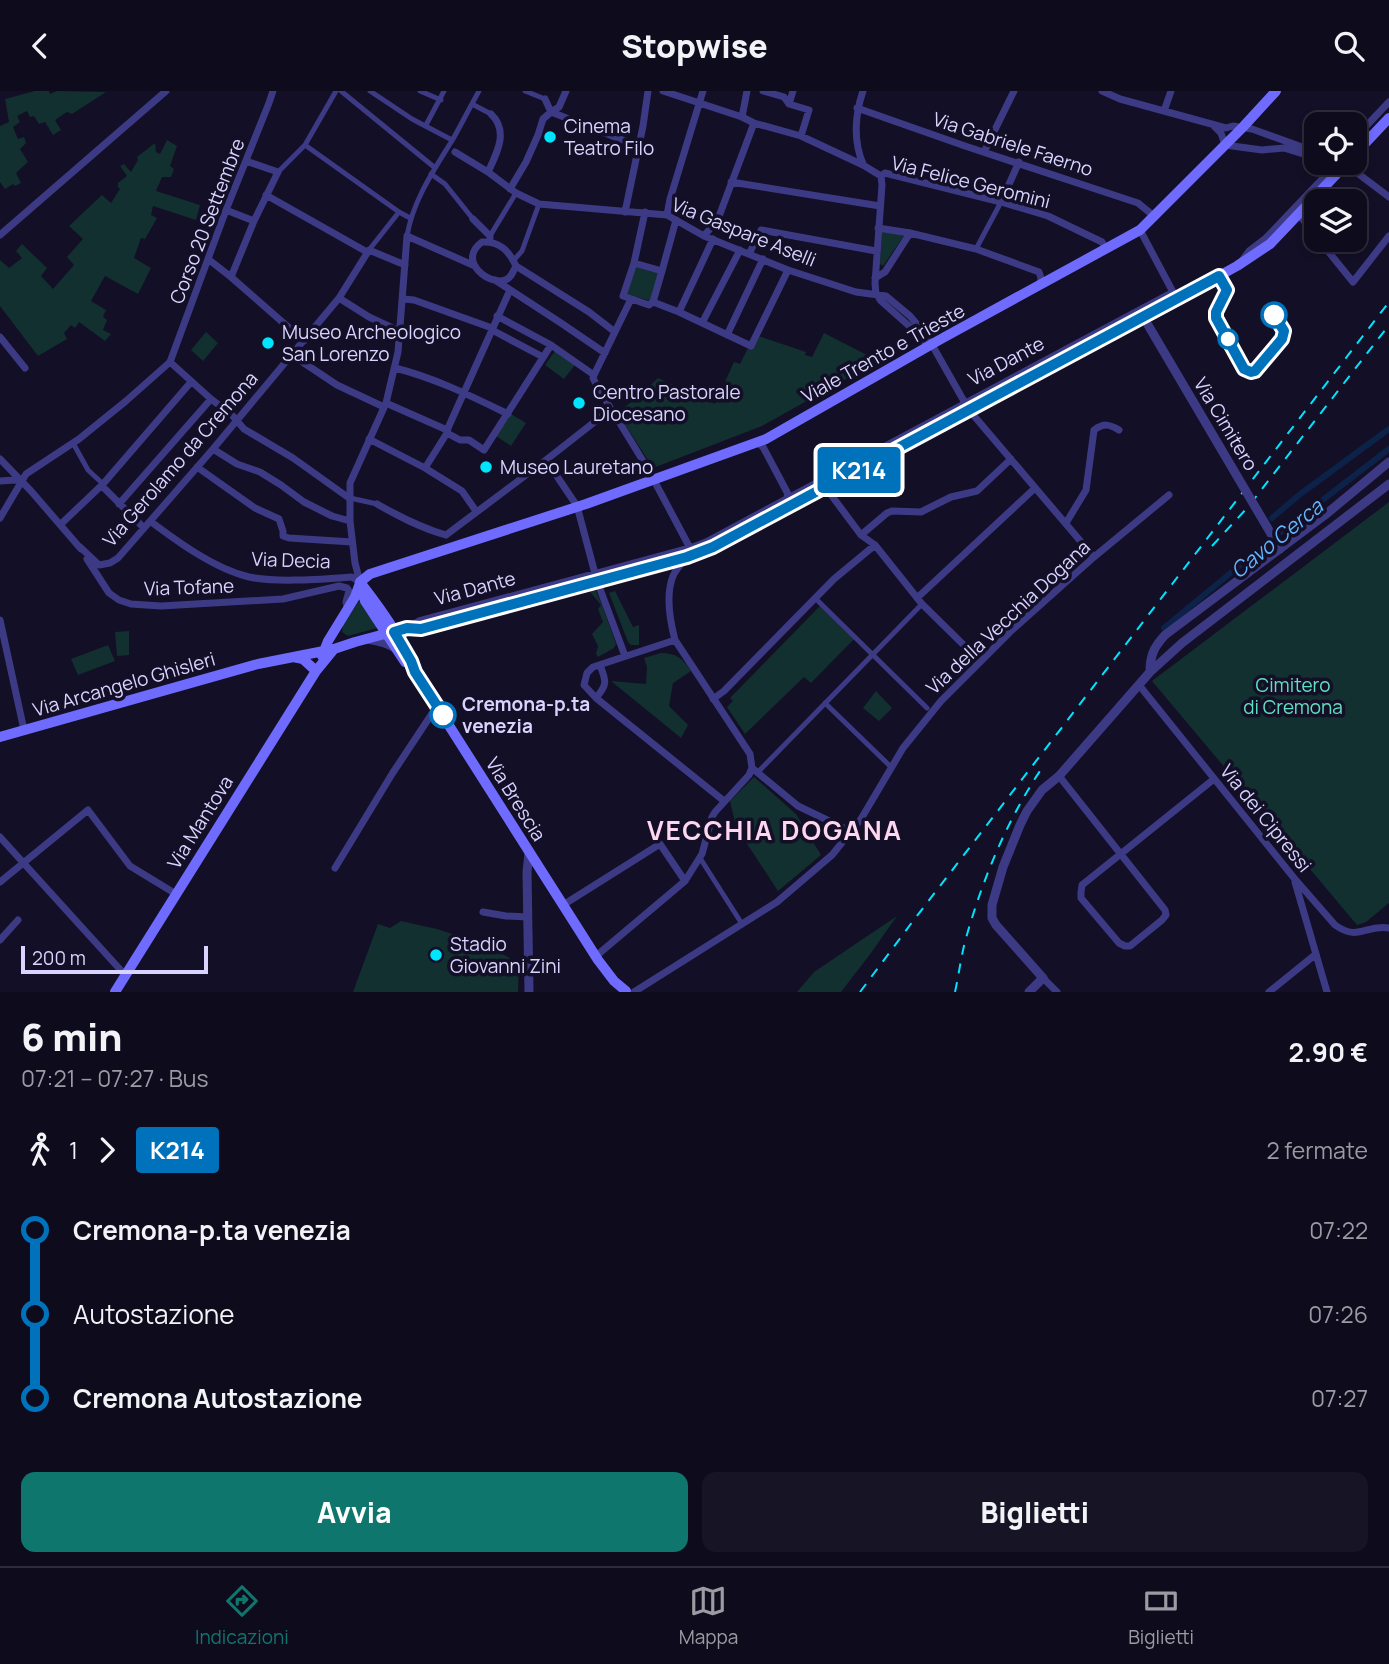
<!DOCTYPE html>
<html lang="it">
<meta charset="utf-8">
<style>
:root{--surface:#0e0b1c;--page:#171425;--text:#f1f3f6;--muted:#9b9ba3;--line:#2e2b3b;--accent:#0f766e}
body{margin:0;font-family:Manrope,sans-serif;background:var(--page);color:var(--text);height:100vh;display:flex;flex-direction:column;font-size:26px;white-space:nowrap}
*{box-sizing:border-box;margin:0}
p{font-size:23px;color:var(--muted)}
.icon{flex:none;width:38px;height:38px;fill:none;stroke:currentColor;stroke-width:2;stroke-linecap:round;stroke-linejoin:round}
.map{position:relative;height:901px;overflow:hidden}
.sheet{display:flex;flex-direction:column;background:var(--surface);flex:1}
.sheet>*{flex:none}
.badge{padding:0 14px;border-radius:5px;font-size:24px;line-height:46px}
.controls{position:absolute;left:1304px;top:21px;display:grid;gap:14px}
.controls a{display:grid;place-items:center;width:63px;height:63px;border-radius:14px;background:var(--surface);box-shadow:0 4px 10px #0003,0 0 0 2px var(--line);font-size:35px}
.scale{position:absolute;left:21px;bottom:18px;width:187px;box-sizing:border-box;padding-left:7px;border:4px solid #d9d4ff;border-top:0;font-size:19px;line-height:24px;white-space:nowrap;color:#d9d4ff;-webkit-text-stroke:5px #130f26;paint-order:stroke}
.map>.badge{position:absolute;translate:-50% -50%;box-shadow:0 0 0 4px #fff}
.legs{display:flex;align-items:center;gap:10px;height:77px;padding:0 21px;font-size:23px}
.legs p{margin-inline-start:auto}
.head{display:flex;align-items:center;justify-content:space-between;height:119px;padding:0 21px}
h1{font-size:38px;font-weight:800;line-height:52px}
.cta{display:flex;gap:14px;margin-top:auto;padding:14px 21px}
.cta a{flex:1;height:80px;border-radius:14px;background:var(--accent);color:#fff;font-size:28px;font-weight:800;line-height:80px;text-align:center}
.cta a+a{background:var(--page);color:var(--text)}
ul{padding:0 21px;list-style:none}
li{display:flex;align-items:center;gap:24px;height:84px;font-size:26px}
li i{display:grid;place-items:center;width:10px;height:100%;margin:0 9px;background:currentColor}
li i::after{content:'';width:18px;height:18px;margin:-9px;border:5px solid;border-radius:50%;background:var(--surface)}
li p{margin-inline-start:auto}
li:first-child i{background:linear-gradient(#0000 50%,currentColor 0)}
li:last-child i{background:linear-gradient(currentColor 50%,#0000 0)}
header{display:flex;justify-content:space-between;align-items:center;height:91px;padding:0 21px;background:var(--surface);font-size:32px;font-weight:800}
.tabs{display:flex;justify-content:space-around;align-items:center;height:98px;border-top:2px solid var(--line);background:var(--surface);font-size:19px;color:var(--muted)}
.tabs a{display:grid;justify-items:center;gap:4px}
.tabs .on{color:var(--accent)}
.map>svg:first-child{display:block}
.green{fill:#12302f}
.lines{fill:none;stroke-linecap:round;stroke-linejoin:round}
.canal{stroke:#0c2248;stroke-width:6}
.pedestrian{stroke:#3d3a85;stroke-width:5}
.minor{stroke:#3d3a85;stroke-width:7}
.tertiary{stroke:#3d3a85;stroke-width:9}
.secondary{stroke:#6f6bff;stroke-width:10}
.rail{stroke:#00e5ff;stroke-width:2;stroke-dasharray:10 9;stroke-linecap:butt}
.tertiary-bridge{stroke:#3d3a85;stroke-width:9}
.line-1-casing{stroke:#fff;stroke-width:16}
.line-1{stroke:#0072bc;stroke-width:10}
.poi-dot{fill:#00e5ff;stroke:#130f26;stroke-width:2.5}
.stop-1-dot{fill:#fff;stroke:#0072bc;stroke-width:3.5}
.labels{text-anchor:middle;stroke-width:7;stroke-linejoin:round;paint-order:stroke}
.poi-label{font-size:19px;fill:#d9d4ff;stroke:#130f26;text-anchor:start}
.street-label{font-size:19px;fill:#d9d4ff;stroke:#130f26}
.park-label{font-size:19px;fill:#5fe0c0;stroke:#130f26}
.stop-label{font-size:19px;font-weight:bold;fill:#d9d4ff;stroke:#130f26;text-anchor:start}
.water-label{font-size:21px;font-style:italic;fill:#62b6ff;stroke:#130f26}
.district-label{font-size:26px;font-weight:bold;letter-spacing:2px;fill:#ffd6f0;stroke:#130f26}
</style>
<header><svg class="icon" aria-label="back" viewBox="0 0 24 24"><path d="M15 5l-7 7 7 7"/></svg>Stopwise<svg class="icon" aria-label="search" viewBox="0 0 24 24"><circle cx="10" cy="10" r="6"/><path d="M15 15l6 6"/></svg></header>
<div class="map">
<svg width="1389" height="901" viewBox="0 0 1389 901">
<rect width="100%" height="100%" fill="#130f26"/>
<path class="green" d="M35 0H49L50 3 57 0 106 1 72 23 67 21 55 29 61 39 53 44 45 31 39 33 34 25 30 26 27 20 17 25 20 31 13 36 18 48 24 46 26 52 20 58 28 71 16 82 21 92 15 95 13 93 5 98 0 91V35L9 31 5 8Z
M167 49 177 55 170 75 174 78 171 86H162L156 100 200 114 196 129 153 115 151 124 157 127 145 148 141 147 134 167 151 177 138 203 105 185 91 210 106 219 103 226 107 229 103 239 111 243 105 250 79 231 75 237 71 234 64 242 67 248 38 265 0 215V169L9 177 22 167 16 160 22 153 47 177 41 185 53 198 74 174 67 166 83 148 69 135 102 104 111 112 120 98 118 96V92L127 85 120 75 124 73 131 81 138 69 137 66 155 52 156 61 160 63Z
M882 140 905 143 883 175 880 173Z
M636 176 659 182 651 210 627 203Z
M206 241 218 252 203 270 191 259Z
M824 242 869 265 873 273 762 335 653 377 617 321 633 310 658 287 715 313 734 271 740 273 748 257 758 245 806 261 805 264 812 266Z
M555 260 575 274 564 288 545 274Z
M511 323 526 332 511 355 496 345Z
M1389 411V812L1366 831 1357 834 1152 590Z
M594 496 602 514 616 553 614 557 598 566 596 563 598 555 592 543 603 531 598 518 601 514 587 497Z
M615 500 633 536 639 534V554H631L628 551 609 502Z
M359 510 377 537 348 545 342 541 343 534Z
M820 515 854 548 811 592 804 586 745 643 727 616 733 610 730 607Z
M129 540V564L117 565 115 541Z
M108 554 115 570 78 584 71 568Z
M661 562C677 562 683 568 691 580L673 592 669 615 688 634 681 647 611 590 646 593 647 576 644 567Z
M876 600 892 617 879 630 863 617Z
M754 686 796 723 821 764 778 800 736 736 730 710Z
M897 825 871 862 841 901H797L814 881Z
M401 830 437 838 489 855 519 873 518 901H353L378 833 390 837Z"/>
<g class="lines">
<path class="canal" d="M1272 427 1299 404 1389 338
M1164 537 1268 451 1389 358"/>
<path class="pedestrian" d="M341 0 434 76
M370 0 412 28 452 49
M420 0 441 9
M525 0 545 8
M472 13 491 23
M426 34 444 0
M305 54 399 121 410 127
M278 81 305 54 336 0
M431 83 445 93 473 128
M407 145C413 109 434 79 453 48 462 32 470 16 479 0
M490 145 516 102
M976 158 1001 111
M369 159 399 121
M513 170 522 160 539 113
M73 352 88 379 103 393
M350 407 377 413
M815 507 927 617
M825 612 891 676
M758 681 922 513
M700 767 742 833"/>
<path class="minor" d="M663 0 742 26 754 32 801 45 863 74 881 85 885 82 1001 111 1048 125 1102 151 1106 158
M763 0 784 6 789 13 809 19 801 45
M863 0C855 23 853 50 863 73
M1102 0 1120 8 1226 37 1233 35 1252 38 1316 61
M545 8 551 21
M789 13 793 0
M857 17 965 55 1138 112 1155 126
M1164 20 1171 0
M551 21 638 55
M742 26 747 0
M1214 35 1221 42 1225 54 1262 59 1284 57 1316 67
M1354 48 1389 11
M455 61 488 81 516 102 539 113 667 124 704 145 788 179 856 201 886 205 910 225 927 245 969 319 1094 466
M984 61 1014 0
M1344 72 1389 106
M488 81C497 62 509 40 491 23
M881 85 882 94 875 192 876 203 881 210 908 234 922 249 932 253
M731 91 880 115
M510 98 526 71 538 44 543 28 551 21 559 16 566 0
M266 104 367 161
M1001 111 1019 71
M226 119 254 130
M625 121 643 35 648 0
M1297 121 1316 145
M667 124 670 108 703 0
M473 128 490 145V151
M878 137 910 142 976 158 1039 181 1041 187 1040 194
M1140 139 1173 201
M0 144 166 0
M704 145 718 128 754 32
M1319 149 1353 191 1389 145
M482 151C500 150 509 160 516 175 513 181 511 187 505 189 490 195 456 170 482 151Z
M749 163 761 139 876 160
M208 168 231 186 304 250
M1241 171 1249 160 1266 147 1327 83 1328 76 1326 72
M634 172 662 180 653 211 649 214 623 205Z
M634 172 645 121
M516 175 589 221 615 241
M662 180 676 129
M231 186 254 130 278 81 246 70
M875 187 885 181 910 142
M495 189 561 232 605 262
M339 207 369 226 399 240
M403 208 414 209 492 237 494 240 543 266
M653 211 679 221 751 255 788 179
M679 221 713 148
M497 225 551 254 594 284
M702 232 740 159
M727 244 763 168
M0 246 25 277
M292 264 337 294 384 316
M170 271 226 119 269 12 273 0
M170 271 211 308 232 324 244 338 293 367 349 407
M395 277C435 287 471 305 508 323
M594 284 593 287 597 295 648 378 690 457
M594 284 631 208
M386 312 447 339
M447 342 460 349H469L484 359 551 254
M369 348 425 377 462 400 476 420
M758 352 763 356 788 403 786 409
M213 358 237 373 260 381 281 394 304 411 332 425 350 430
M0 368 31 400 81 458
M546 369 577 415 597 490 625 565
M197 376 255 417 279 428 283 440V445L289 447 352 451
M425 377 447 342 448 337 510 199
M0 390 15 389 20 390
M102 395 144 437
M826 397 861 444 875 454 922 513 980 570
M119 413 211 308
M377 413C400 426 421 437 446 444
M0 427 26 383 79 348 126 310 170 271
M150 430C178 451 215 478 249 486 278 492 322 488 352 486L359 491
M1066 432 1086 399 1094 339C1104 332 1109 333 1119 339
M61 433 103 393 191 291
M446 444 546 369 611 318
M861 444 887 422 892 420 921 421 951 406 977 400 1011 368
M80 456 99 474 110 472 118 467 213 358 339 207 369 159 405 174
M687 466C682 472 676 478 673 485 665 505 670 530 675 549L750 663 752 677
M87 468 109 502 119 509 131 513 161 515 283 508 339 495 347 497 349 500 346 511 348 519
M360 491 355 472 350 430V392L386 312 398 261 407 145 475 175
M917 507 1035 397
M0 529 24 639
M409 536 419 530 690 457 706 451C862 369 1017 283 1173 201
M675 549 593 576 587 582 584 594 596 607 724 710
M1139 594 1294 787 1335 834C1359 851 1365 833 1389 837
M596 607C608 593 606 590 600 574
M713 608 724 600 834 488 875 454
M752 677 798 715 852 741
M1059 685 1165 819 1166 824 1162 829 1130 855H1125L1119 852 1081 807V801L1082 794 1214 688
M0 746 126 885
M335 777 392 683 437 615
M0 791 88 719 130 775 176 803
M1295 791 1327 901
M563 814 660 753 685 790
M483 821 506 825 528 826
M0 849 18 829
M596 865 685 790 702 763 712 726 715 721 749 684 752 677
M1043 887 1057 901
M634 901 777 811 832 764 861 728 903 657 941 610 1011 540 1094 466 1169 404
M1269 901 1316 863"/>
<path class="tertiary" d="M366 548C377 550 386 551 395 557
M1150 581C1150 564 1154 556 1165 544L1325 424 1389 371
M529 762 527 781 529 901
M1029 901 1043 887 996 834 992 827V814L1003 776 1020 734 1027 720 1042 699 1059 685 1150 581 1182 552 1389 393"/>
<path class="secondary" d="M1354 64 1389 27
M360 491 370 483 586 413 766 348 941 248 1140 139 1243 36 1276 0
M360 491C378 514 406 553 415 581L598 869 614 890 626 900
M361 497 365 510 405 571
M322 565 328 550 355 506 360 492
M293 566 303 568 316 580
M0 646 258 573 334 558 355 551 407 537 421 538 687 466 713 456 1125 237 1237 175 1270 153 1347 72
M115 901 316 580 334 558"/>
<path class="rail" d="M1212 455 1248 416 1389 234
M860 901 910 834 1389 211
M955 901C959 883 961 865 966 847 983 787 1007 729 1042 677"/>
<path class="tertiary-bridge" d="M1148 234 1280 458"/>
</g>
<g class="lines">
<g class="line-1-casing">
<path id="line-1" d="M443 624 415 581 411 570 394 541 407 537 421 538 687 466 713 456 1219 185 1227 199 1216 221V227L1244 278 1251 281 1255 280 1282 248 1284 240 1274 224"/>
</g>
<use href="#line-1" class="line-1"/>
</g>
<g class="poi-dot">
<circle cx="550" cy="46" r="7"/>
<circle cx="268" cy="252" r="7"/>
<circle cx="579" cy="312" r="7"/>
<circle cx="486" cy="376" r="7"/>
<circle cx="436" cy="864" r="7"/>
</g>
<g class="stop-1-dot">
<circle cx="1274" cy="224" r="12"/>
<circle cx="1228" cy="248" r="9"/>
<circle cx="443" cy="624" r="12"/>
</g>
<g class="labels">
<g class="poi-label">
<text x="564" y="42">Cinema<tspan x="564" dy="22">Teatro Filo</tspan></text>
<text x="282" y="248">Museo Archeologico<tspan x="282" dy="22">San Lorenzo</tspan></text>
<text x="593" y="308">Centro Pastorale<tspan x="593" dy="22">Diocesano</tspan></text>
<text x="500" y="383">Museo Lauretano</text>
<text x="450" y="860">Stadio<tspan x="450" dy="22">Giovanni Zini</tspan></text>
</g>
<g class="street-label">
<text transform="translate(1013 53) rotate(18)" y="7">Via Gabriele Faerno</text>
<text transform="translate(971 91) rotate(14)" y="7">Via Felice Geromini</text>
<text transform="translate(207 130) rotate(-69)" y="7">Corso 20 Settembre</text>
<text transform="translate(744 141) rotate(22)" y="7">Via Gaspare Aselli</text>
<text transform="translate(883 262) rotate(-29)" y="7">Viale Trento e Trieste</text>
<text transform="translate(1006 270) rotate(-28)" y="7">Via Dante</text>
<text transform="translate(1226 333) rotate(59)" y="7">Via Cimitero</text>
<text transform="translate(180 368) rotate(-49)" y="7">Via Gerolamo da Cremona</text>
<text transform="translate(291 469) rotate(2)" y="7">Via Decia</text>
<text transform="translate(189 496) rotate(-2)" y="7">Via Tofane</text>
<text transform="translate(475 497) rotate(-15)" y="7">Via Dante</text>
<text transform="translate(1008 526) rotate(-43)" y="7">Via della Vecchia Dogana</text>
<text transform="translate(124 593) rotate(-16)" y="7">Via Arcangelo Ghisleri</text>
<text transform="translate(516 708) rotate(58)" y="7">Via Brescia</text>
<text transform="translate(1266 727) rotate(51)" y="7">Via dei Cipressi</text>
<text transform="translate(200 731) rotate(-58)" y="7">Via Mantova</text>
</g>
<g class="park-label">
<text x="1293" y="601">Cimitero<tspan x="1293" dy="22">di Cremona</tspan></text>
</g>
<g class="stop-label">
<text x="462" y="620">Cremona-p.ta<tspan x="462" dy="22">venezia</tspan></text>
</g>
<g class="water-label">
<text transform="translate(1277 448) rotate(-39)" y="7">Cavo Cerca</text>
</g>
<g class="district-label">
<text x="775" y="749">VECCHIA DOGANA</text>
</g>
</g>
</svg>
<div class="controls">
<a><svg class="icon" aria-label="locate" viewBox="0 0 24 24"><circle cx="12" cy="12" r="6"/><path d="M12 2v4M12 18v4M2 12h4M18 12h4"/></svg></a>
<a><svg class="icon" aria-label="layers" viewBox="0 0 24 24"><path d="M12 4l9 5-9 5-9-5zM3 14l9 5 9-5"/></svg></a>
</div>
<div class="scale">200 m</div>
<b class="badge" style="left:859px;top:379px;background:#0072bc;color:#fff">K214</b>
</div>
<section class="sheet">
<div class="head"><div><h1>6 min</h1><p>07:21 – 07:27 · Bus</p></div><b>2.90 €</b></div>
<div class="legs"><svg class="icon" aria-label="walk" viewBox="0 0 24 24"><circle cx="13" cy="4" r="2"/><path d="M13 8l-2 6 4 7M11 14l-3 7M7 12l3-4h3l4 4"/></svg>1<svg class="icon" aria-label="forward" viewBox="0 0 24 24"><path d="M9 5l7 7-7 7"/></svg><b class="badge" style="background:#0072bc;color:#fff">K214</b><p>2 fermate</p></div>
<ul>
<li><i style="color:#0072bc"></i><b>Cremona-p.ta venezia</b><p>07:22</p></li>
<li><i style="color:#0072bc"></i><span>Autostazione</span><p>07:26</p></li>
<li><i style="color:#0072bc"></i><b>Cremona Autostazione</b><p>07:27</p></li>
</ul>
<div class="cta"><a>Avvia</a><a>Biglietti</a></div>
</section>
<nav class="tabs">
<a class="on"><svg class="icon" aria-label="directions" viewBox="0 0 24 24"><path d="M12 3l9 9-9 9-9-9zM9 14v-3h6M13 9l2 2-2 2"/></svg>Indicazioni</a>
<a><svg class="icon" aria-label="map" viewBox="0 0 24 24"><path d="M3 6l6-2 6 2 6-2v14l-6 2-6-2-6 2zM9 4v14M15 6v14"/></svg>Mappa</a>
<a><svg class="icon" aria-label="tickets" viewBox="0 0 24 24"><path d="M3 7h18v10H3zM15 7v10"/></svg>Biglietti</a>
</nav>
